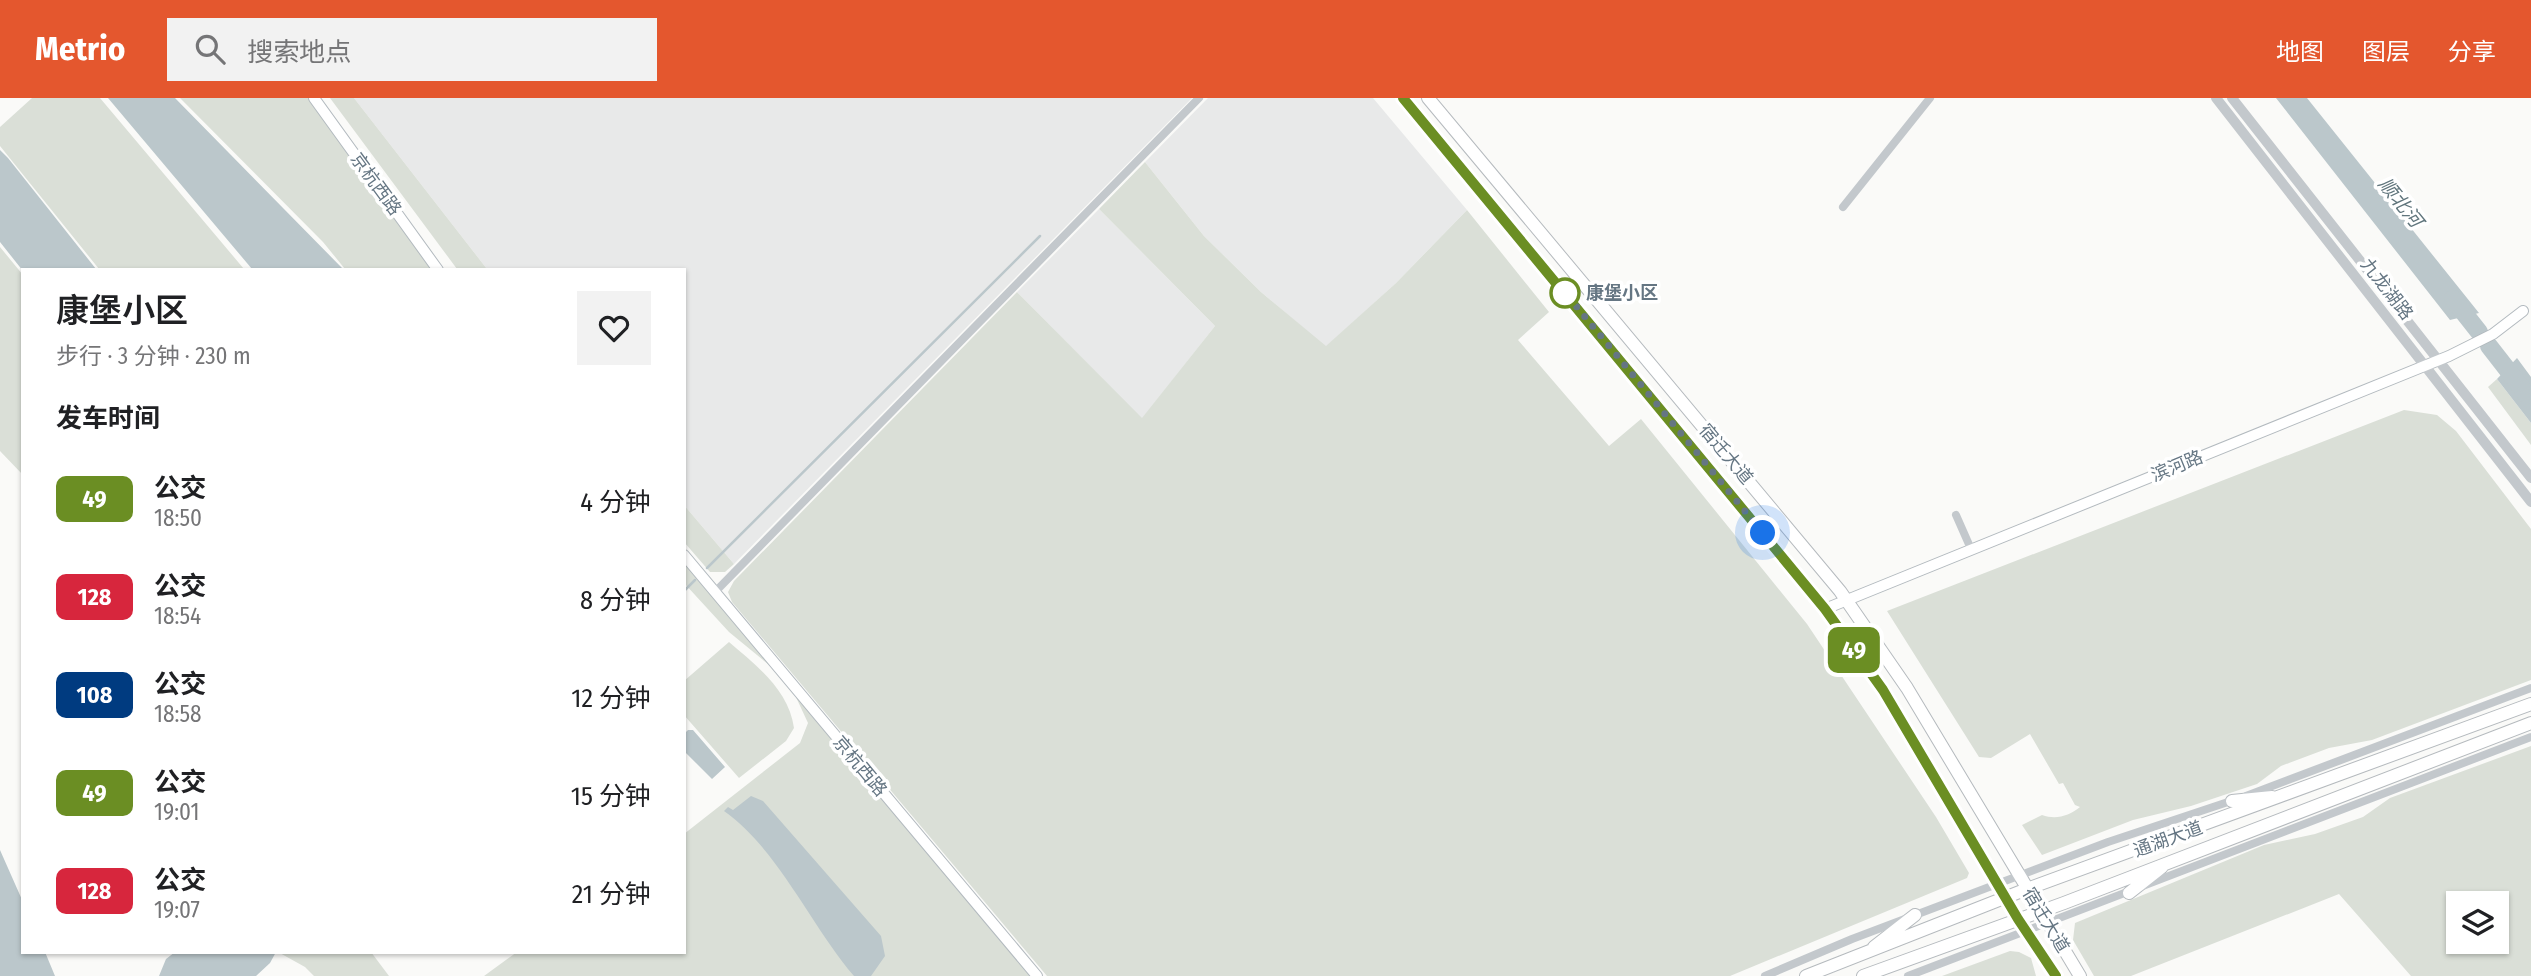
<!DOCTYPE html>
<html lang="zh">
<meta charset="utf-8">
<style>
:root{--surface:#fff;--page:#f2f2f2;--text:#202124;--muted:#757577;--accent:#e4572e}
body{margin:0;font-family:"Fira Sans Condensed","Noto Sans SC",sans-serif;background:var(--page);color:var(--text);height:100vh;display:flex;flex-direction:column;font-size:26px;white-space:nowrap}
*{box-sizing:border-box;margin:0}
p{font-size:23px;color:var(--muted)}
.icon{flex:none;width:38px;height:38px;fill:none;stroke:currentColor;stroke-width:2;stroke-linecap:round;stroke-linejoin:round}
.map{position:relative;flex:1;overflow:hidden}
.drawer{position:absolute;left:21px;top:170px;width:665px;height:686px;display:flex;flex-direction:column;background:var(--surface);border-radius:0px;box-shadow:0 2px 5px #0004}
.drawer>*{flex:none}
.badge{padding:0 14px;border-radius:10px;font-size:24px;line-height:46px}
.controls{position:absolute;left:2446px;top:793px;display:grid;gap:14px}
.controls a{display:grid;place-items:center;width:63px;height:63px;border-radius:0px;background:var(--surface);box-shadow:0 2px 5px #0004;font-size:35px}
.you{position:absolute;width:35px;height:35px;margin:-18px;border:5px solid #fff;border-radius:50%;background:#1a73e8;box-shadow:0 0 0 10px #1a73e833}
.map>.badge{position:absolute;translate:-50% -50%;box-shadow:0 0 0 4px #fff}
h2{padding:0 35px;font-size:26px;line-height:63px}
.round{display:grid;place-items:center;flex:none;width:74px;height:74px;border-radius:0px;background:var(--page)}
.summary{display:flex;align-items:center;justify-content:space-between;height:119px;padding:0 35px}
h1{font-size:33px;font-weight:600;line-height:52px}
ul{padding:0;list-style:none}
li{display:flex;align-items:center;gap:21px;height:98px;padding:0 35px}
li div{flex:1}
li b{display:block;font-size:26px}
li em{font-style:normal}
li .badge{min-width:77px;font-weight:700;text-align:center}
header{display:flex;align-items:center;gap:42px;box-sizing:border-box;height:98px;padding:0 35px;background:var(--accent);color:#fff}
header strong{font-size:33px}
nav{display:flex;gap:38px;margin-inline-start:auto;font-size:24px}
.search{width:490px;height:63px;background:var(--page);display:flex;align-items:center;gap:18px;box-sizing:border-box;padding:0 24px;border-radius:0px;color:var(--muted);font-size:26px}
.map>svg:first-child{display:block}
.built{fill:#e8e9e9}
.green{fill:#dadfd7;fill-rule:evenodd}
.water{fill:#bbc7cb}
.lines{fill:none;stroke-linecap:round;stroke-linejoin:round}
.stream{stroke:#bbc7cb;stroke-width:2.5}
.river{stroke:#bbc7cb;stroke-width:18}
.secondary-casing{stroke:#b3babf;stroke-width:12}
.primary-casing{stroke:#b5babe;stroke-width:14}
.minor{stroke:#c3c8cc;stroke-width:8}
.tertiary{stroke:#c3c8cc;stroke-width:10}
.secondary{stroke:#fff;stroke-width:10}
.primary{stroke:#fff;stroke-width:12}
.line-casing{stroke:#fff;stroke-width:16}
.line{stroke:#6b8e23;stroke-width:10}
.walk{stroke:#657683;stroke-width:7;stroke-dasharray:0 12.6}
.stop-dot{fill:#fff;stroke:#6b8e23;stroke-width:3.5}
.labels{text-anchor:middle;stroke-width:7;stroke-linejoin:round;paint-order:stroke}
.street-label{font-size:18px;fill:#657683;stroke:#fff}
.stop-label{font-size:18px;font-weight:bold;fill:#657683;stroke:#fff;text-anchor:start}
.water-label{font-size:19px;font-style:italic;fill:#60757c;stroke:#fff}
</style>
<header>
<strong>Metrio</strong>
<div class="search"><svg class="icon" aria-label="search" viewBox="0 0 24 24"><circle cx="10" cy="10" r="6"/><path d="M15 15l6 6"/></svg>搜索地点</div>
<nav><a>地图</a><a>图层</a><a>分享</a></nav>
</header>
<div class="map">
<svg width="2531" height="878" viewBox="0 0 2531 878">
<rect width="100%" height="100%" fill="#fafaf8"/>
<path class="built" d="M354 0H1192L734 466 684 407V172L487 171Z
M1208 0H1373L1467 112 1396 185 1326 249 1261 194 1204 138 1145 64Z
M1099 111 1215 228 1142 321 1017 194Z"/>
<path class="green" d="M32 0H100L244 171H99L0 48V29Z
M180 0H309L432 171H345L323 144Z
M330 0H354L487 171H457Z
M1145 64 1204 138 1261 194 1326 248 1396 185 1467 112 1549 214 1518 242 1609 348 1641 321 1807 526 1936 719 1969 775 1967 780 1730 878H1047L732 504 728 494 734 483 1017 194 1142 320 1215 228 1099 111Z
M0 149 23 177V377L0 353Z
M2497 281 2531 325V347L2488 289Z
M2404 312 2437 317 2456 333 2531 431V582L2372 642 2329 650 2281 668 2257 686 2191 708 2133 722 2042 757 2022 727 2042 717C2056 722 2069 718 2080 709L2075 707 2063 685 2059 686 2030 636 1991 660 1979 659 1887 513Z
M684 407 734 466 725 474H710L684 444Z
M684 464 774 571 729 534 684 485Z
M729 544C756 567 789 592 794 630L786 643 739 680 684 617V583Z
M795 597 1031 878H484L517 854H684V736L800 645 808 625Z
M2531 648V878H2411L2339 796 2131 878H2094L2073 842 2075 825 2264 747 2315 736 2363 719 2390 700ZM2459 805H2497V844H2459Z
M2010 853 2019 854 2031 860 2036 878H1942Z
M278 854H371L389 878H314L305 869Z"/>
<path class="water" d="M108 0H175L343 171H252Z
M2276 0H2307L2479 215 2450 222Z
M0 52 8 60 96 171 23 173 0 144Z
M2517 260 2531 279V325L2497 281Z
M688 632H693L725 669 712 681 684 653V636Z
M751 698 763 703 881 838 885 858 871 878H854C811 828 778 751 724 713L728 709 733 712Z
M0 752 23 804V854H45L55 878H0Z
M175 854H276L270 865 256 878H159L166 861Z"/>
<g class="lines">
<path class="stream" d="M707 470 1040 138
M684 493 695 482"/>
<path class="river" d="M2453 201 2479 234
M2489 248 2531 302"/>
<g class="secondary-casing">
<path id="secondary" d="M314 0 438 172
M684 457 1037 878
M1825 511 2449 258 2493 236 2523 213"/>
</g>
<g class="primary-casing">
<path id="primary" d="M1403 0 1825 511 1883 591 2018 821 2056 878
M1428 0 1840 493 1907 590 2080 878
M2232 703 2272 699
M2129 795 2162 769
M1874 849 1915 817
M1806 878 2027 791 2531 606
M1863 878 2064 805 2531 625"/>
</g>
<path class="minor" d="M1843 109 1930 0
M1956 417 1971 451
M716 493 1199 0
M2246 698 2531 590
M1765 878 1852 841 2108 744 2234 702
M1908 878 2531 639"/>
<path class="tertiary" d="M2216 0 2531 404
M2232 0 2531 380"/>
<use href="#secondary" class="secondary"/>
<use href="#primary" class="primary"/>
</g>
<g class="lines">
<g class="line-casing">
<path id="line" d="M1403 0 1825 511 1883 592 2018 821 2056 878"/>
</g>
<use href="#line" class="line"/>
<path class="walk" d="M1565 195 1563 192 1763 435"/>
</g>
<circle class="stop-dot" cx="1565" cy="195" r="14"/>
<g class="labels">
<g class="street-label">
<text transform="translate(376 86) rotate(54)" y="6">京杭西路</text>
<text transform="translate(2387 191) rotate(52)" y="6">九龙湖路</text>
<text transform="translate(1726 356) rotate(50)" y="6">宿迁大道</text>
<text transform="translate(2177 368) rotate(-22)" y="6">滨河路</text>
<text transform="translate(860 668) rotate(50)" y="6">京杭西路</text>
<text transform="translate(2168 741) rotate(-20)" y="6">通湖大道</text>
<text transform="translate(2046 822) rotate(59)" y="6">宿迁大道</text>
</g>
<g class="stop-label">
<text x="1586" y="201">康堡小区</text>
</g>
<g class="water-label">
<text transform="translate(2401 104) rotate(51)" y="7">顺北河</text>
</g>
</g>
</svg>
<div class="controls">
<a><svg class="icon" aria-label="layers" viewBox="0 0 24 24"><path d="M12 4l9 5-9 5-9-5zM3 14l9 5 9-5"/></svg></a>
</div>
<div class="you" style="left:1763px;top:435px"></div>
<b class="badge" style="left:1854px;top:552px;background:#6b8e23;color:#fff">49</b>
<section class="drawer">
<div class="summary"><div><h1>康堡小区</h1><p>步行 · 3 分钟 · 230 m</p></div><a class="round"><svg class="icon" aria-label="heart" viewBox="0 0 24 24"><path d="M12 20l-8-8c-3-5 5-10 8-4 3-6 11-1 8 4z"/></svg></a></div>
<h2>发车时间</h2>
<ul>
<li><span class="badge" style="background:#6b8e23;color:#fff">49</span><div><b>公交</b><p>18:50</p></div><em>4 分钟</em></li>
<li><span class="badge" style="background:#d7263d;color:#fff">128</span><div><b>公交</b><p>18:54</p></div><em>8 分钟</em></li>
<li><span class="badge" style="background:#003b80;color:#fff">108</span><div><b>公交</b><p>18:58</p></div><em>12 分钟</em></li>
<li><span class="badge" style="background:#6b8e23;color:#fff">49</span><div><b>公交</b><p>19:01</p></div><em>15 分钟</em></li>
<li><span class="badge" style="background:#d7263d;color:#fff">128</span><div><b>公交</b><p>19:07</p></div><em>21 分钟</em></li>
</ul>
</section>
</div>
